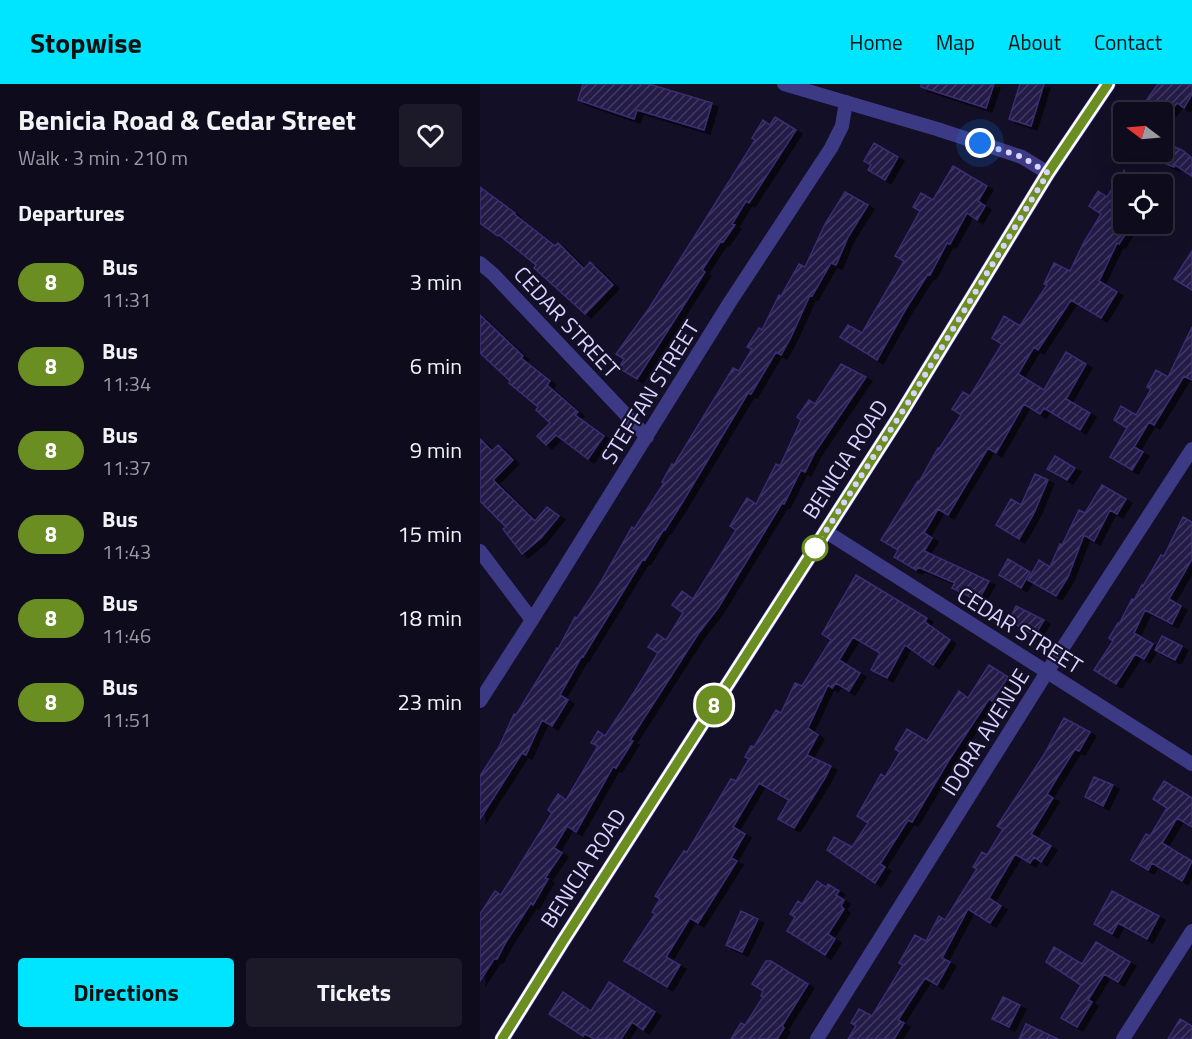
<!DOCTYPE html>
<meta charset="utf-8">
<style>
:root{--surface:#0e0b1c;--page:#1c1929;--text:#f1f3f6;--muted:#9b9ba3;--line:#2e2b3b;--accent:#00e5ff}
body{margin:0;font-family:"Titillium Web",sans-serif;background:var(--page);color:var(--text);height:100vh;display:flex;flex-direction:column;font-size:22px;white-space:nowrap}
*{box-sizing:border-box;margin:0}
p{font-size:20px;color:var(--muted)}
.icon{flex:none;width:33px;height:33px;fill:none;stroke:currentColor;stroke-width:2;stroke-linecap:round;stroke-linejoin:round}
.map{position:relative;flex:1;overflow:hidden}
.drawer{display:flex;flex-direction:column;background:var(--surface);width:480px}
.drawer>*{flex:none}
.badge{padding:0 12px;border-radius:20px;font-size:21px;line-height:39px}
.needle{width:39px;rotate:286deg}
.controls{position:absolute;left:633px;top:18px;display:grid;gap:12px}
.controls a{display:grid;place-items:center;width:60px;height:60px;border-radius:6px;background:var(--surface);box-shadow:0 6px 24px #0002,0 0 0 2px var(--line);font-size:30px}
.you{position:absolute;width:30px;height:30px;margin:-15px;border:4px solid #fff;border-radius:50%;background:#1a73e8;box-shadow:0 0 0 9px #1a73e833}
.map>.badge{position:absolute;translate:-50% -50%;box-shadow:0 0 0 3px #fff}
h2{padding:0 18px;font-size:22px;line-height:54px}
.round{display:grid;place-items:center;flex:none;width:63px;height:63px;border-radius:6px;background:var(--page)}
.overview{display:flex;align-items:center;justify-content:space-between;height:102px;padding:0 18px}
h1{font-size:28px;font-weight:700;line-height:45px}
.action{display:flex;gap:12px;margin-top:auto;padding:12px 18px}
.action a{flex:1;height:69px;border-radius:6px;background:var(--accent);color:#111;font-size:24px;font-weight:700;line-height:69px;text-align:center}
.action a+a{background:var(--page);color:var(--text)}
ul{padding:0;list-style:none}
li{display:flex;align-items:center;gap:18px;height:84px;padding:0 18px}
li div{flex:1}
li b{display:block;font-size:22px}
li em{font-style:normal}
li .badge{min-width:66px;font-weight:700;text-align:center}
header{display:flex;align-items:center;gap:36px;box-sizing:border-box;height:84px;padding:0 30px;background:var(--accent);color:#111}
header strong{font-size:28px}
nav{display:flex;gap:33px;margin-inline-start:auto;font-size:21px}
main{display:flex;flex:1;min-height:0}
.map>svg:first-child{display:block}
.building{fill:url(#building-hatch);stroke:#3b2d73;stroke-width:1.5;filter:url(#shadow)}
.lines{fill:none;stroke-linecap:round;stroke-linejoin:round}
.street{stroke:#3d3a85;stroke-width:14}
.secondary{stroke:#6f6bff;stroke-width:15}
.line-casing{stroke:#fff;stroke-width:14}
.line{stroke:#6b8e23;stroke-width:9}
.walk{stroke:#d9d4ff;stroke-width:6;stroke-dasharray:0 10.8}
.stop-dot{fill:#fff;stroke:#6b8e23;stroke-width:3}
.labels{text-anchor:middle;stroke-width:4.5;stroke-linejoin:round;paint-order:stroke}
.street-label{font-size:22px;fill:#d9d4ff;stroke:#130f26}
</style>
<header>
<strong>Stopwise</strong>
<nav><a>Home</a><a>Map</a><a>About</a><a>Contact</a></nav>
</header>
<main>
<section class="drawer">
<div class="overview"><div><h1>Benicia Road &amp; Cedar Street</h1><p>Walk · 3 min · 210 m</p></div><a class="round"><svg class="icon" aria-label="heart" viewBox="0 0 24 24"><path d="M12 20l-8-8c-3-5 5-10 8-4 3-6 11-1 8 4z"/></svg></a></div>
<h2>Departures</h2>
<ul>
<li><span class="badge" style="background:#6b8e23;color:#fff">8</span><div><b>Bus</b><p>11:31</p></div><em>3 min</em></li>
<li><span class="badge" style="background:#6b8e23;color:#fff">8</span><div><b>Bus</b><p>11:34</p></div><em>6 min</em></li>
<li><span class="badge" style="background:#6b8e23;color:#fff">8</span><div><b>Bus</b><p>11:37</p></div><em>9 min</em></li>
<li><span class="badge" style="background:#6b8e23;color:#fff">8</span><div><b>Bus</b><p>11:43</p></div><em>15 min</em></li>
<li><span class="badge" style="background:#6b8e23;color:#fff">8</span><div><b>Bus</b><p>11:46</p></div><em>18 min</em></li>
<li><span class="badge" style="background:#6b8e23;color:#fff">8</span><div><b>Bus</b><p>11:51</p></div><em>23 min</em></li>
</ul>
<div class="action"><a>Directions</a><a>Tickets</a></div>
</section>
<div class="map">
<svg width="712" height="955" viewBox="0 0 712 955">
<defs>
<pattern id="building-hatch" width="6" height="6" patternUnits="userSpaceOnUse" patternTransform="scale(1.5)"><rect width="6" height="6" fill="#241b47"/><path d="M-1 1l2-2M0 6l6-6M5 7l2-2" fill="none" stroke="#433b63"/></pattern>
<filter id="shadow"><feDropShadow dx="6" dy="4" stdDeviation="0" flood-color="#0009"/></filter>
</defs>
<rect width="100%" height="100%" fill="#130f26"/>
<path class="building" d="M103 0H169L232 19 224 46 157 26 154 35 98 16Z
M441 0H514L506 24 441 3Z
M540 0H564L551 42 529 35Z
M678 0H712V10L704 24 697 19 690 28H658Z
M295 33 316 46 269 119 266 117 252 140 255 141 243 158 241 157 222 186 225 188 157 295 139 284 144 275 136 270 170 223 235 120 275 56 272 54 283 36 290 41Z
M682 58 702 66 712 74V92L695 81 694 83 682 78Z
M394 59 418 73 405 96 388 86 391 81 384 77Z
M473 82 507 102 498 117 505 122 497 136 487 129 470 160 467 159 450 191 448 190 427 223 397 276 360 253 368 241 382 249 424 177 415 172 440 127 433 123 441 109 453 116Z
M644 87V140H652L639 160 637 159 619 197 637 208 621 234 591 216 558 266 554 263 538 290 564 306 586 268 606 280 586 315 610 329 600 346 564 324 560 330 544 320 516 369 508 364 468 431 458 425 444 449 452 454 444 467 509 497 498 517 472 504 475 499 438 483 436 486 414 473 418 466 401 456 438 397 439 398 458 364 459 365 481 331 472 325 483 308 490 312 522 260 512 254 524 232 540 242 567 201 564 200 574 179 590 187 603 160 621 130 609 122 618 107 627 113Z
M0 103 35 129 34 130 75 162 78 159 104 185 110 178 133 201 105 230 54 184 56 181 19 151 18 152 0 139Z
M365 108 388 121 368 153 356 181 351 179 332 212 330 211 311 253 301 271 296 268 271 310 268 309 202 419 185 446 184 445 165 476 163 475 103 573 102 572 80 611 88 616 72 642 62 636 46 671 42 669 0 735V692L19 663 34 630 36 631 77 564 78 565 95 533 97 534 119 501 152 443 154 445 184 399 182 398 192 380 194 381 253 284 259 287 272 265 267 263 279 244 282 246 299 211 301 212 319 180 325 183 345 140Z
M712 167V206L694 195Z
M0 231 43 272 41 274 70 297 67 301 98 328 95 331 124 352 108 375 76 351 66 361 57 352 70 339 56 326 58 323 29 299 30 297 0 269Z
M712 243V296L704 292 674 341 669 338 654 363 663 368 652 386 630 373 647 344 634 336 641 322 656 331 671 305 667 303 676 286 688 293Z
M361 280 386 293 335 368 325 388 321 386 304 420 302 419 238 524 218 550 150 656 153 657 136 684 133 683 96 748 87 742 74 764 82 769 65 794 68 795 53 821 51 819 26 858 17 875H14L0 897V830L15 807 21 811 72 729 68 726 78 710 86 716 118 662 111 659 118 647 125 652 155 607 178 569 168 563 177 550 186 556 203 529 192 521 202 507 213 515 256 446 250 442 267 414 276 420 296 380 300 382 321 336 317 333 329 316 335 320Z
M0 355 12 367 18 361 33 376 13 396 55 437 67 423 79 432 61 454 42 470 23 445 26 443 0 417Z
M575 372 595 384 587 396 567 385Z
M555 390 568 396 554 429 539 455 516 441 531 415 541 421Z
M622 401 646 415 637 430 630 426 614 457 604 451 588 493 576 512 548 496 559 476 570 483 580 460 582 461 599 426 605 429Z
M703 433 712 438V475L689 515 701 522 692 540 665 526 654 549 673 560 664 575 655 570 636 600 614 586 633 557 629 554 638 539 639 540 652 515 654 516 662 501 663 502 681 471 684 472Z
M528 475 550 488 541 504 519 491Z
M376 491 447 534 445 538 470 556 453 581 425 561 407 594 391 586 400 569 373 553 359 576 380 589 369 607 356 599 352 604 348 601 328 644 338 651 327 671 351 682 345 694 314 744 298 735 309 716 279 699 253 743 265 750 251 774 257 777 218 839 210 834 186 873 200 881 187 903 144 877 175 830 172 828 180 815 175 812 194 782 204 767 207 768 251 695 256 697 269 675 265 673 271 662 274 663 296 626 301 629 315 599 322 602 351 556 342 550Z
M536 522 564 536 555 551 529 537Z
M682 552 702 562 695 576 675 566Z
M509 581 528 593 512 617 509 615 469 676 432 738 428 736 400 780 405 783 395 799 347 766 354 753 372 763 388 739 377 732 401 690 405 693 420 668 415 665 427 645 447 657 479 607 488 614Z
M584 634 610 648 599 667 595 665 567 710 573 714 551 750 571 762 561 778 554 773 550 779 535 770 509 814 521 822 510 839 488 825 462 874 470 878 457 901 445 894 418 936 424 939 414 955H368L376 942 371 939 379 925 392 932 423 881 419 879 435 851 446 857 459 832 465 836 497 785 493 783 502 768 507 771 523 745 517 742 565 669Z
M614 693 633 701 623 722 605 713Z
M684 697 712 714V743L697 734 682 759 712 777 702 797 672 779 668 786 651 776 666 750 670 752 687 724 673 715Z
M337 797 346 803 348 800 359 807 356 811 364 816 361 822 364 825 348 850 355 855 345 871 307 847 315 833 310 830 318 817 322 820Z
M632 807 679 832 667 855 638 839 632 850 614 840Z
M261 827 278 835 262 868 246 861Z
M616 858 650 878 638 898 624 890 608 916 612 918 597 943 581 934 601 901 566 878 574 863 602 880Z
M286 877H291L328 900 302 942 304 944 297 955H251L261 939 265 941 283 913 281 912 283 907 272 900Z
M129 898 175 928 163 946 152 938 141 955H114L105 950 103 952 69 930 83 908 111 927Z
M523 913 540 921 529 943 512 935Z
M700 935 712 942V955H688Z
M546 940 578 955H539Z"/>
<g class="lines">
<path class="street" d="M304 0 457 45 542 73 568 89
M0 179 13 190 167 353
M345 447 712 680
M0 467 52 536
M0 617 52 536 250 218 351 64 362 42 366 18
M337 955 567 588 712 365
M643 955 712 847"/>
<path class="secondary" d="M22 955 83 857 419 333 568 89 628 0"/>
</g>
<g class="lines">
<g class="line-casing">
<path id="line" d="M22 955 83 857 419 333 568 89 628 0"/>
</g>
<use href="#line" class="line"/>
<path class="walk" d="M335 464 431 314 568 89 542 73 500 59"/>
</g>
<circle class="stop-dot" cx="335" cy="464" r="12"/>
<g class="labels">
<g class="street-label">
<text transform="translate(87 238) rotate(47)" y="8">CEDAR STREET</text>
<text transform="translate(170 308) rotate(-58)" y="8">STEFFAN STREET</text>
<text transform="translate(365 375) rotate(-57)" y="8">BENICIA ROAD</text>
<text transform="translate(540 546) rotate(32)" y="8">CEDAR STREET</text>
<text transform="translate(505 648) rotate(-58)" y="8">IDORA AVENUE</text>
<text transform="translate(103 784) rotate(-57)" y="8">BENICIA ROAD</text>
</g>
</g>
</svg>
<div class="controls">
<a><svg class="needle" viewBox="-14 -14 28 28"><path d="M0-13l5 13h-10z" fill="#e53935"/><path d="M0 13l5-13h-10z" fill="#9b9ba3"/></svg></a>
<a><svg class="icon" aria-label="locate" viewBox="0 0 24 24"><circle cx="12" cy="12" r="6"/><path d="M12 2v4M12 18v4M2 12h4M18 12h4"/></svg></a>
</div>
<div class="you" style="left:500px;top:59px"></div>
<b class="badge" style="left:234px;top:621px;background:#6b8e23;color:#fff">8</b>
</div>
</main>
